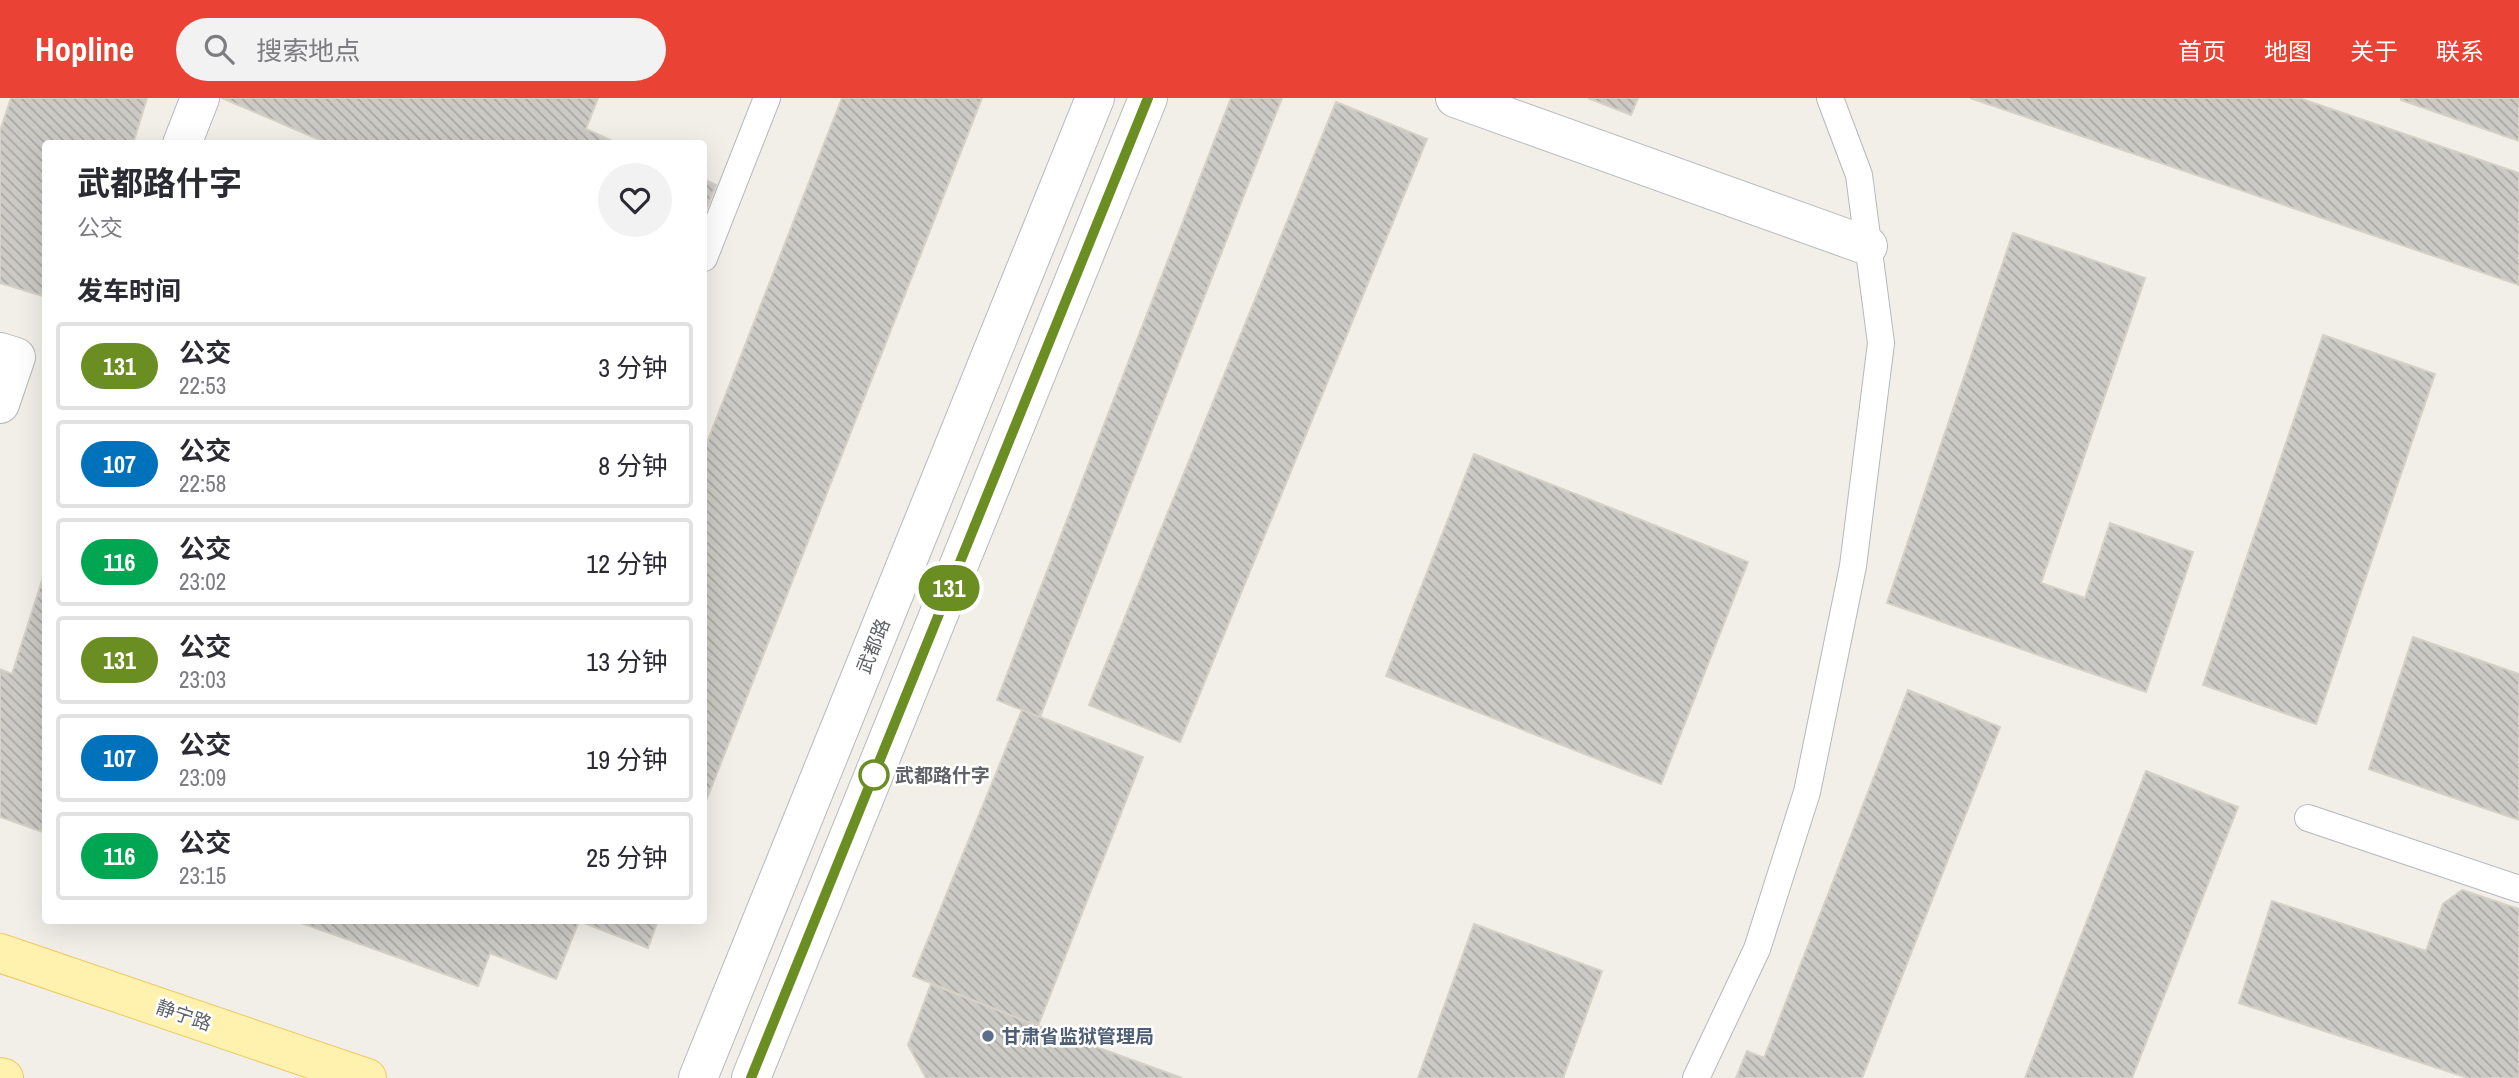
<!DOCTYPE html>
<html lang="zh">
<meta charset="utf-8">
<style>
:root{--surface:#fff;--page:#f2f2f3;--text:#2b2b33;--muted:#7c7c81;--line:#e1e1e2;--accent:#ea4335}
body{margin:0;font-family:"Archivo Narrow","Noto Sans SC",sans-serif;background:var(--page);color:var(--text);height:100vh;display:flex;flex-direction:column;font-size:26px;white-space:nowrap}
*{box-sizing:border-box;margin:0}
p{font-size:23px;color:var(--muted)}
.icon{flex:none;width:38px;height:38px;fill:none;stroke:currentColor;stroke-width:2;stroke-linecap:round;stroke-linejoin:round}
.map{position:relative;flex:1;overflow:hidden}
.drawer{position:absolute;left:42px;top:42px;width:665px;height:784px;display:flex;flex-direction:column;background:var(--surface);border-radius:7px;box-shadow:0 7px 28px #0002}
.drawer>*{flex:none}
.badge{padding:0 14px;border-radius:23px;font-size:24px;line-height:46px}
.map>.badge{position:absolute;translate:-50% -50%;box-shadow:0 0 0 4px #fff}
h2{padding:0 35px;font-size:26px;line-height:63px}
.round{display:grid;place-items:center;flex:none;width:74px;height:74px;border-radius:37px;background:var(--page)}
.headline{display:flex;align-items:center;justify-content:space-between;height:119px;padding:0 35px}
h1{font-size:33px;font-weight:700;line-height:52px}
ul{padding:0;list-style:none}
li{display:flex;align-items:center;gap:21px;height:88px;margin:0 14px 10px;padding:0 21px;border:4px solid var(--line);border-radius:7px}
li div{flex:1}
li b{display:block;font-size:26px}
li em{font-style:normal}
li .badge{min-width:77px;font-weight:700;text-align:center}
header{display:flex;align-items:center;gap:42px;box-sizing:border-box;height:98px;padding:0 35px;background:var(--accent);color:#fff}
header strong{font-size:33px}
nav{display:flex;gap:38px;margin-inline-start:auto;font-size:24px}
.search{width:490px;height:63px;background:var(--page);display:flex;align-items:center;gap:18px;box-sizing:border-box;padding:0 24px;border-radius:38px;color:var(--muted);font-size:26px}
.map>svg:first-child{display:block}
.building{fill:url(#building-back-hatch);stroke:#d6d1c6;stroke-width:2}
.lines{fill:none;stroke-linecap:round;stroke-linejoin:round}
.service-casing{stroke:#b5b8bc;stroke-width:28}
.minor-casing{stroke:#b5b8bc;stroke-width:40}
.secondary-casing{stroke:#b6babf;stroke-width:40}
.primary-casing{stroke:#f2c960;stroke-width:40}
.service{stroke:#fff;stroke-width:26}
.minor{stroke:#fff;stroke-width:38}
.secondary{stroke:#fff;stroke-width:38}
.primary{stroke:#fff2af;stroke-width:38}
.line-casing{stroke:#fff;stroke-width:16}
.line{stroke:#6b8e23;stroke-width:10}
.stop-dot{fill:#fff;stroke:#6b8e23;stroke-width:3.5}
.service-dot{fill:#5c6f8a;stroke:#fff;stroke-width:2.5}
.labels{text-anchor:middle;stroke-width:5;stroke-linejoin:round;paint-order:stroke}
.street-label{font-size:19px;fill:#5f6368;stroke:#fff}
.stop-label{font-size:19px;font-weight:bold;fill:#5f6368;stroke:#fff;text-anchor:start}
.service-label{font-size:19px;font-weight:bold;fill:#4e5e75;stroke:#fff;text-anchor:start}
</style>
<header>
<strong>Hopline</strong>
<div class="search"><svg class="icon" aria-label="search" viewBox="0 0 24 24"><circle cx="10" cy="10" r="6"/><path d="M15 15l6 6"/></svg>搜索地点</div>
<nav><a>首页</a><a>地图</a><a>关于</a><a>联系</a></nav>
</header>
<div class="map">
<svg width="2519" height="980" viewBox="0 0 2519 980">
<defs>
<pattern id="building-back-hatch" width="6" height="6" patternUnits="userSpaceOnUse" patternTransform="scale(1.75)"><rect width="6" height="6" fill="#cccac5"/><path d="M-1 5l2 2M0 0l6 6M5-1l2 2" fill="none" stroke="#a9a8a4"/></pattern>
</defs>
<rect width="100%" height="100%" fill="#f1efe8"/>
<path class="building" d="M11 0H147L133 46H46V199L0 185V33Z
M222 0H598L586 31 619 46H329Z
M842 0H982L704 708V352Z
M1231 0H1282L1040 619 997 602Z
M1588 0H1638L1631 17Z
M1970 0H2299L2519 75V187Z
M2401 0H2519V43L2401 2Z
M1336 4 1427 41 1180 644 1089 607Z
M704 81 716 87 704 117Z
M2013 135 2145 180 2041 485 2085 500 2110 425 2193 454 2146 594 1887 505Z
M2323 237 2435 276 2316 626 2203 587Z
M1474 356 1748 464 1661 686 1386 578Z
M46 470V735L0 719V571L12 576Z
M2413 539 2519 576V722L2369 671Z
M1908 592 2000 629 1862 980H1736L1747 953 1764 960Z
M1022 612 1143 659 1038 928 913 878Z
M2146 673 2238 709 2132 980H2025Z
M2462 792 2519 811V980H2468L2239 905 2272 803 2426 853 2443 806Z
M293 822H658L648 850 579 823 556 881 490 855 478 888Z
M1474 826 1602 873 1563 980H1418Z
M931 886 1038 928 1182 980H926L908 947Z"/>
<g class="lines">
<g class="service-casing">
<path id="service" d="M704 160 767 0
M2308 720 2519 791
M1696 980 1757 851 1807 694 1853 468 1881 245 1859 77 1830 0"/>
</g>
<g class="minor-casing">
<path id="minor" d="M1455 0 1868 148
M182 46 200 0
M0 254 16 259 0 306"/>
</g>
<g class="secondary-casing">
<path id="secondary" d="M698 980 1095 0
M751 980 1148 0"/>
</g>
<g class="primary-casing">
<path id="primary" d="M0 855 367 980
M0 979 4 980"/>
</g>
<use href="#service" class="service"/>
<use href="#minor" class="minor"/>
<use href="#secondary" class="secondary"/>
<use href="#primary" class="primary"/>
</g>
<g class="lines">
<g class="line-casing">
<path id="line" d="M751 980 1148 0"/>
</g>
<use href="#line" class="line"/>
</g>
<circle class="stop-dot" cx="874" cy="677" r="14"/>
<circle class="service-dot" cx="988" cy="938" r="7"/>
<g class="labels">
<g class="street-label">
<text transform="translate(873 548) rotate(-68)" y="7">武都路</text>
<text transform="translate(184 917) rotate(19)" y="7">静宁路</text>
</g>
<g class="stop-label">
<text x="895" y="684">武都路什字</text>
</g>
<g class="service-label">
<text x="1002" y="945">甘肃省监狱管理局</text>
</g>
</g>
</svg>
<b class="badge" style="left:949px;top:490px;background:#6b8e23;color:#fff">131</b>
<section class="drawer">
<div class="headline"><div><h1>武都路什字</h1><p>公交</p></div><a class="round"><svg class="icon" aria-label="heart" viewBox="0 0 24 24"><path d="M12 20l-8-8c-3-5 5-10 8-4 3-6 11-1 8 4z"/></svg></a></div>
<h2>发车时间</h2>
<ul>
<li><span class="badge" style="background:#6b8e23;color:#fff">131</span><div><b>公交</b><p>22:53</p></div><em>3 分钟</em></li>
<li><span class="badge" style="background:#0072bc;color:#fff">107</span><div><b>公交</b><p>22:58</p></div><em>8 分钟</em></li>
<li><span class="badge" style="background:#00a651;color:#fff">116</span><div><b>公交</b><p>23:02</p></div><em>12 分钟</em></li>
<li><span class="badge" style="background:#6b8e23;color:#fff">131</span><div><b>公交</b><p>23:03</p></div><em>13 分钟</em></li>
<li><span class="badge" style="background:#0072bc;color:#fff">107</span><div><b>公交</b><p>23:09</p></div><em>19 分钟</em></li>
<li><span class="badge" style="background:#00a651;color:#fff">116</span><div><b>公交</b><p>23:15</p></div><em>25 分钟</em></li>
</ul>
</section>
</div>
